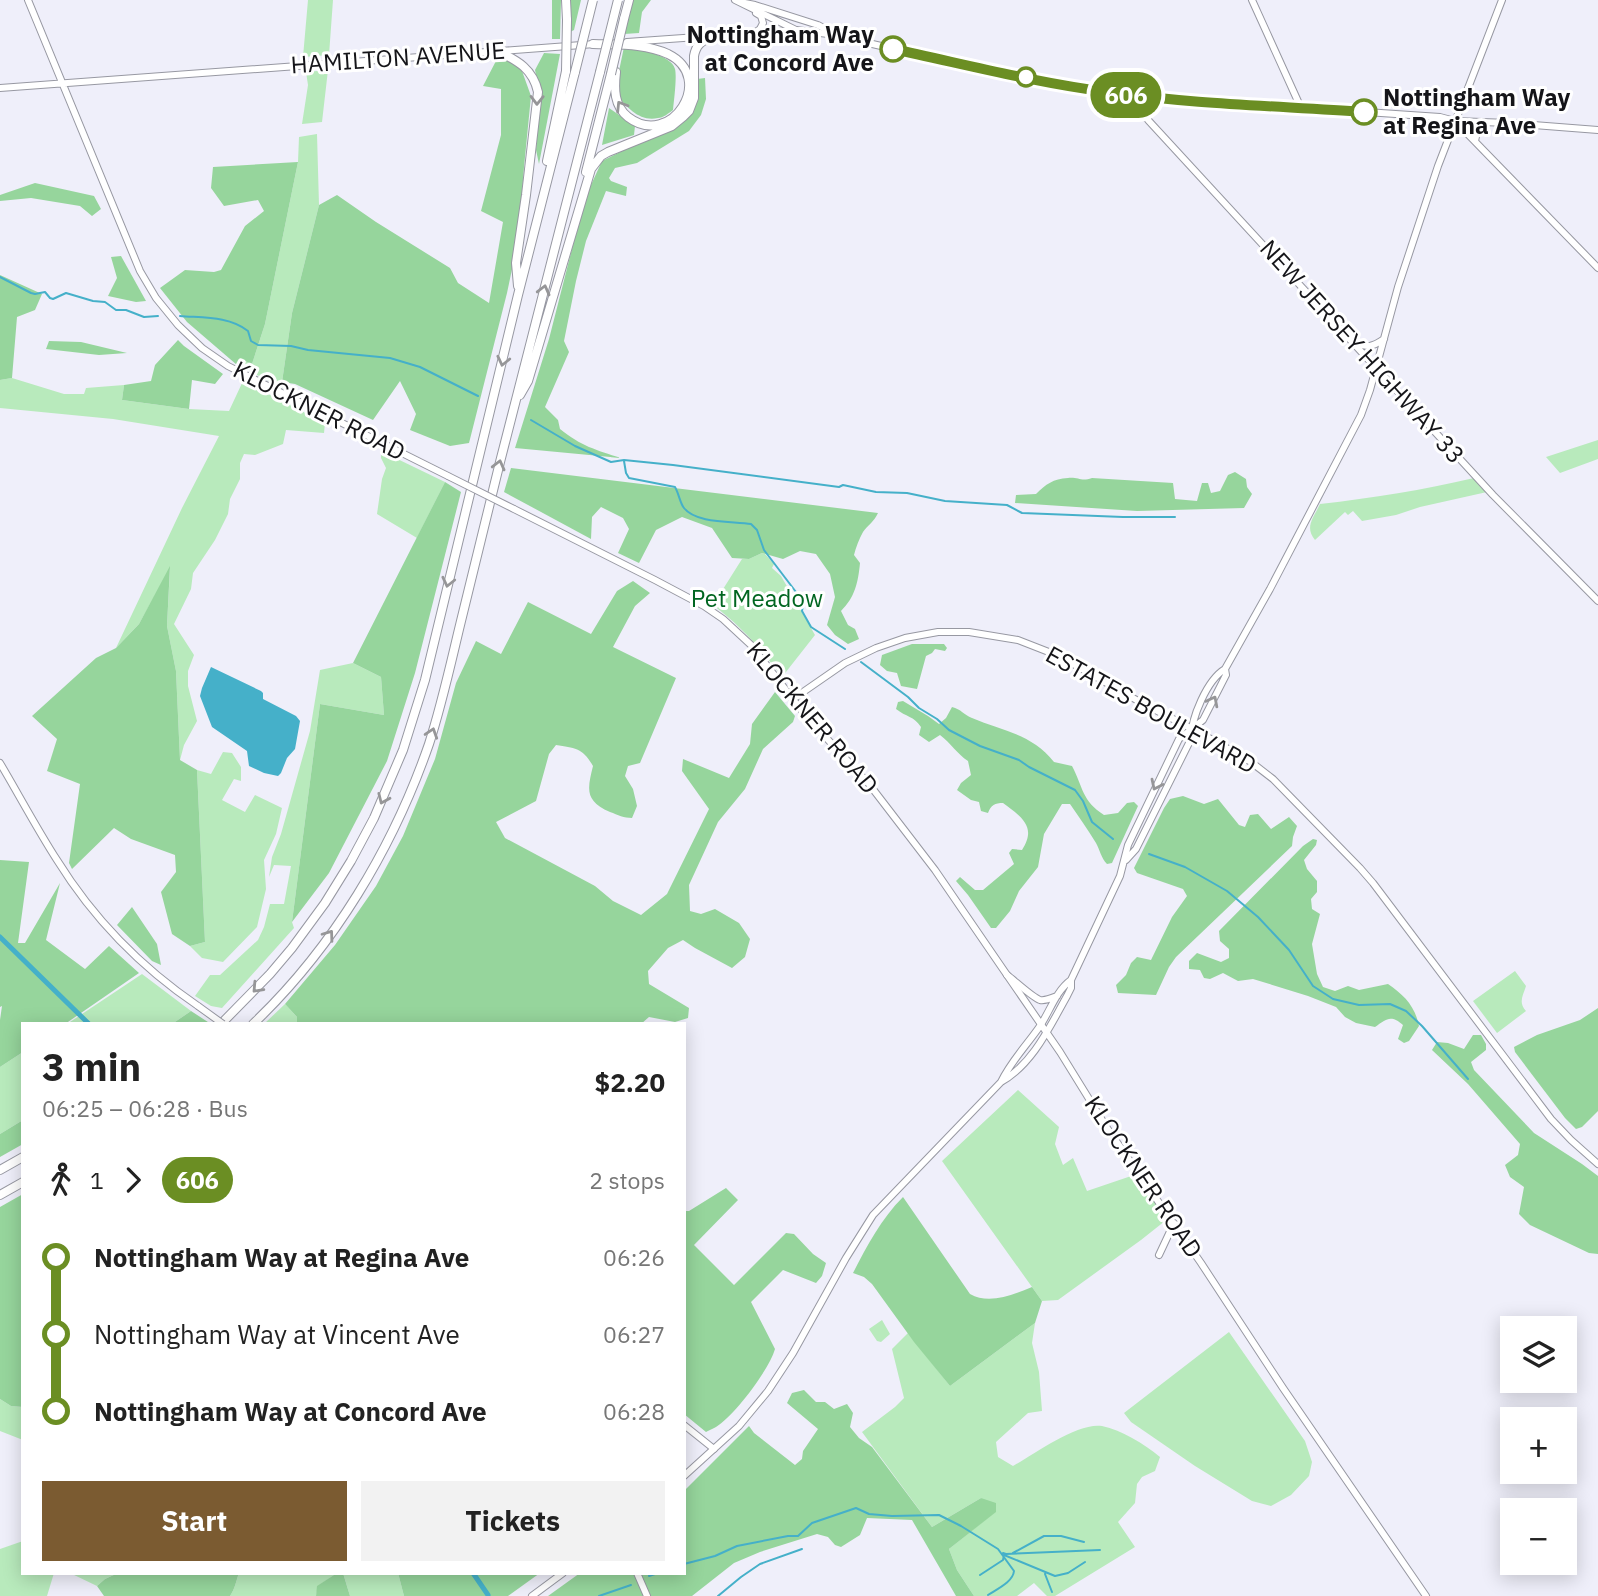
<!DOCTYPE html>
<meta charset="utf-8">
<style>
:root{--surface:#fff;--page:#f2f2f2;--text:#222;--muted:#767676;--accent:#7b5b31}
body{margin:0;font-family:"IBM Plex Sans",sans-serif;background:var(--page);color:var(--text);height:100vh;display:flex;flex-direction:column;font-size:26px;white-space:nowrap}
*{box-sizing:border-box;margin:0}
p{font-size:23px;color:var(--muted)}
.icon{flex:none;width:38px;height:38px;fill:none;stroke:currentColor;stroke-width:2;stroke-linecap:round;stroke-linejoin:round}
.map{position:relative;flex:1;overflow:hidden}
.side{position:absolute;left:21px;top:1022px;width:665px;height:553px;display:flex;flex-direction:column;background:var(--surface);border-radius:0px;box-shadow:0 4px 18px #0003}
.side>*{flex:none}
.badge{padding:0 14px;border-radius:23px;font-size:24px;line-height:46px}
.fabs{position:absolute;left:1500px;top:1316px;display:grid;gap:14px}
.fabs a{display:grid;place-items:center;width:77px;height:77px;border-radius:0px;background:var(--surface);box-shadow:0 4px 18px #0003;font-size:35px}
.map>.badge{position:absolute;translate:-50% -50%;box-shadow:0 0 0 4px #fff}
.legs{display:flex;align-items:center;gap:10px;height:77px;padding:0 21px;font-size:23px}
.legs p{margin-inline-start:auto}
.head{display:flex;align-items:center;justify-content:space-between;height:119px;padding:0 21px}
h1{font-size:38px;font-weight:700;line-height:52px}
.action{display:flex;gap:14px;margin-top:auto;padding:14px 21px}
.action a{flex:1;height:80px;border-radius:0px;background:var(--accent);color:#fff;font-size:28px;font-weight:700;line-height:80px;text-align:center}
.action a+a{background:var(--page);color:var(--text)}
ul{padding:0 21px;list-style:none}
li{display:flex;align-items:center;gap:24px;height:77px;font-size:26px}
li i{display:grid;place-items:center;width:10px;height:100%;margin:0 9px;background:currentColor}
li i::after{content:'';width:18px;height:18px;margin:-9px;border:5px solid;border-radius:50%;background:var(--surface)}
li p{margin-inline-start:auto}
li:first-child i{background:linear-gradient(#0000 50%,currentColor 0)}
li:last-child i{background:linear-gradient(currentColor 50%,#0000 0)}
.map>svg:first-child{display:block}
.green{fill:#b8eabc}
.forest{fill:#96d59c}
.water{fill:#45b0c9}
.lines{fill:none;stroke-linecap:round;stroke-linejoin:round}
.stream{stroke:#45b0c9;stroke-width:2}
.canal{stroke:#45b0c9;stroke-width:5}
.secondary-casing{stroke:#9798a2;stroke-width:8}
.primary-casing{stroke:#9798a2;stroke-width:8}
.highway-casing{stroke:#9798a2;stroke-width:10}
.secondary{stroke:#fff;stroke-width:6}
.primary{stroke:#fff;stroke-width:6}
.highway{stroke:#fff;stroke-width:8}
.secondary-bridge-casing{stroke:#9798a2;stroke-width:8;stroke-linecap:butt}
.highway-bridge-casing{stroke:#9798a2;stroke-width:10;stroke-linecap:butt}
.secondary-bridge{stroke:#fff;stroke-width:6}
.highway-bridge{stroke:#fff;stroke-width:8}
.oneway{stroke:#969698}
.line-1-casing{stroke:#fff;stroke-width:16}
.line-1{stroke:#6b8e23;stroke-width:10}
.stop-1-dot{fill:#fff;stroke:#6b8e23;stroke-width:3.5}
.labels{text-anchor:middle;stroke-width:6;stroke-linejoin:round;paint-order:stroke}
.stop-label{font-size:24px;font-weight:bold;fill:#151519;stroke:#fff;text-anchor:end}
.street-label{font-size:24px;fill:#151519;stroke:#fff}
.park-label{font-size:24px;fill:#006520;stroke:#fff}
</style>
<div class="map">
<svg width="1598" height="1596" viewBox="0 0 1598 1596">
<rect width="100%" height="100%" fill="#efeffa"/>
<path class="green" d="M308 0H333L329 55 303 57Z
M328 70 322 122 302 124 308 85 306 72Z
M317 134 319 205 292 313 282 382 285 389 237 365 245 361 252 364 265 324 298 162 299 137Z
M12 378 64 394H84L86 388 124 385 122 400 189 409 229 411 243 381 325 423 324 433 286 430 283 444 255 455 244 454 240 463V479L230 499 228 514 215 540 193 573 191 589 174 624 194 655 188 671V686L197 721 184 745 180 760 176 671 167 626 170 568 139 624 116 648 182 508 219 436 113 419 0 408V380Z
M1598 440V459L1560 473 1546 457Z
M381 452 385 453 445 482 417 538 377 514 382 479 386 468 381 458Z
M1474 478 1487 492 1420 507 1396 515 1362 521 1353 511 1348 515 1345 512 1315 540C1304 527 1314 517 1320 504 1373 498 1423 490 1474 478Z
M762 553 765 554 774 564 772 568 781 576 815 635 782 677C762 650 741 626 713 605L742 559H749Z
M353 663 381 677 384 715 320 704 292 922 294 928 222 1008 211 1006 195 996 210 975H220L258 940 264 927 270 904H284L291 866 274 865 269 877 272 857 281 834 310 731 320 670Z
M223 752 232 753 241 767V781L234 779 222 800 245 812 255 795 282 808 276 834 264 860 266 889 257 927 223 962 202 958 190 946 205 942 197 770 211 774Z
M1515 971 1526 986C1523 996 1518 1002 1526 1011L1497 1033 1473 1001Z
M142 974 191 1011 172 1024H67Z
M285 1004 297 1017V1024H264Z
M23 1052V1120L0 1134V1067Z
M1018 1090 1059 1127 1055 1144 1063 1165 1073 1158 1087 1191 1140 1173 1170 1217 1141 1240 1058 1300 1042 1301 942 1161Z
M882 1320 890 1334 881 1342 877 1341 869 1329Z
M1035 1323 1032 1343 1039 1372 1042 1411 1028 1413 996 1442 998 1457 1013 1466C1034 1454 1078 1422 1102 1426 1122 1430 1144 1444 1160 1457L1155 1471 1142 1477 1137 1484 1135 1503 1118 1522 1135 1547 1055 1596H1047L1034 1583 1017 1596H974L957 1570 949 1549 995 1512 981 1498 932 1527 862 1432 895 1407 904 1398 892 1349 908 1333 950 1386Z
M1229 1332 1305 1441 1312 1462 1309 1476 1291 1495 1271 1506 1252 1501 1195 1466 1131 1422 1124 1413Z
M0 1399 11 1406 23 1407V1440L0 1431Z
M23 1541V1573H54L47 1596H0V1549Z
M70 1573H118L105 1579 97 1586Z
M239 1573H337L318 1586 316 1596H230C235 1589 236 1581 239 1573Z
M343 1573H398L404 1596H350Z"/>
<path class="forest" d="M552 0H561L560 39H552Z
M569 0H581L574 30 570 32Z
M632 0H651L642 12 639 33 624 34Z
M624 47C638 50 671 54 675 69 677 77 674 100 673 110 669 113 663 118 658 118 640 122 628 108 618 97L619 71Z
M544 53 560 54 539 164 536 150 540 93 535 70Z
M497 59 513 62 522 71 531 96 524 167 519 236 507 293 469 443 450 446 410 430 416 414 400 381 373 420 295 384 282 382 292 313 319 205 337 195 376 222 450 268 458 283 489 303 503 222 481 211 501 135V89L483 86Z
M705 78 706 99 701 115 689 131 637 163 615 168 609 178 611 181 627 187 626 196 606 191 586 241 576 281 564 341 569 352 545 407 558 420 560 429C581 446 596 450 621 458L515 448 549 339 585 198 602 161 683 121 697 79Z
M609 108 635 126 634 135 602 145Z
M298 162 265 324 252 364 245 361 237 365 187 322 160 288 185 270 214 272 221 270 245 226 264 211 258 200 224 206 211 188 213 167Z
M35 183 94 196 101 209 92 216 80 206 31 198 0 201V195Z
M121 256 146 301 136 302 108 296 117 278 111 257Z
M0 275 42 294 35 310 17 317 12 378 0 380Z
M178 340 184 346 223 374 215 384 192 380 189 409 122 400 124 385 151 381 155 365Z
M49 341 81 342 127 353 99 355 46 349Z
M511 468 878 513C874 522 868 525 863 532 859 539 856 547 854 555L860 563C858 583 855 597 841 611L848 625 855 629 859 639 848 644 835 635 827 625 835 597 830 574 816 554 800 551 783 559 762 553 749 559 732 558 712 528 682 517 656 530 639 563 618 553 629 529 623 518 601 507 592 517 591 539 504 492Z
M1235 472 1246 479 1247 487 1252 494 1244 508 1137 511 1015 503 1016 495 1036 494C1046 484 1053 479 1068 478 1079 477 1081 482 1092 478L1173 483 1175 499 1197 501 1202 483H1208L1211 493 1220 491 1228 475Z
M445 482 461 492 415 673 387 761 329 873 292 922 320 704 384 715 381 677 353 663Z
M170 566 167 626 176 671 180 760 197 770 205 942 190 946 172 934 161 892 176 872 175 855 131 839 114 828 72 869 69 863 80 784 47 771 57 739 32 716 96 658 116 648 139 624Z
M633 581 650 593 635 606 613 647 676 678 640 763 628 766 625 776 633 789 637 806 632 818C624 818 618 815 610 812 585 801 587 790 593 766 583 748 575 748 556 745L549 754 536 801 496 822 505 838 595 886 613 901 641 915 667 894 709 809 682 771 683 759 729 778 750 744 752 724 775 692 795 716 793 722 763 749 745 789 718 822 689 885 690 911 701 914 715 909 739 923 750 939 745 957 732 968 695 948 683 940 668 948 648 971 649 984 689 1008 688 1018 675 1022 649 1017 641 1024H297V1017L285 1004 335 945 376 886 403 836 435 759 456 683 476 641 501 654 528 602 591 634 617 591Z
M912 644H944L947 648 945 651 935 649 932 653 926 656 917 689 901 686 897 673 887 671 880 665 882 655Z
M903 701 928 716 939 724 946 718 952 707C961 709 964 715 972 718 1003 731 1032 734 1054 762L1072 766C1083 787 1082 801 1104 815L1118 813 1127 803 1134 802 1138 806 1112 863 1107 864C1101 858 1100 850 1096 843 1088 830 1079 817 1070 804H1062L1044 834 1038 867 1019 891 1010 911 996 928H991L968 895 956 881 960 877 975 890H983L1014 864 1009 853 1012 849 1022 850C1037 827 1022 817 1003 803 995 803 991 805 988 813L981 811 979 802 971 800 957 790 961 783 971 775 968 761C957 754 951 743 940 735L929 742 919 735 921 727C914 716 906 717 896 709L898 702Z
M1183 796 1204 804 1218 799 1239 825 1245 827 1250 815 1258 814 1271 829 1289 817 1297 826 1293 837 1292 846 1176 957 1169 967 1156 995 1118 993 1116 985 1126 975 1131 963 1137 957 1151 960 1172 917 1187 896 1183 889 1137 873 1134 868 1164 808 1170 799Z
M1313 839 1317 840 1316 845 1304 860 1307 869 1317 881V892L1311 899 1312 909 1320 914 1312 944 1317 974 1323 987 1335 991 1348 986 1359 990 1388 984C1404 995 1415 1006 1419 1026L1409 1041 1404 1043 1398 1039 1403 1025C1391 1014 1386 1019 1375 1027L1356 1023 1345 1017 1336 1007 1308 996 1253 979 1238 981 1223 973 1210 979 1204 978 1200 970 1189 969V961L1197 953 1221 962 1229 958V949L1220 941 1219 931 1303 846Z
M0 860 29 862 18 943H25L60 883 46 940 85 969 109 946 139 973 65 1024H23V1052L0 1067V1020L2 1006 0 1007Z
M132 907 157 944 161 965 152 961 117 925Z
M1598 1008V1111L1582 1127 1576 1129 1565 1118 1515 1052 1514 1047 1537 1035 1580 1020Z
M191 1011 211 1024H172Z
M1473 1035H1481L1486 1044V1050L1471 1062 1474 1070 1534 1133 1582 1164 1598 1176V1254L1589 1253 1530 1225 1519 1214 1524 1187 1510 1177 1505 1165 1518 1155 1520 1144 1468 1084 1432 1050 1437 1042 1448 1043 1464 1049Z
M23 1120V1144L0 1157V1134Z
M726 1188 738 1200 694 1245 734 1285 786 1233 794 1234 813 1254 826 1263 822 1276 816 1283 783 1270 751 1302 775 1349C769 1370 734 1416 716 1427 713 1429 709 1430 706 1432L684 1414V1211H689Z
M23 1194V1407L11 1406 0 1399V1207Z
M903 1197 970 1294C989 1305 1012 1295 1032 1287L1042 1301 1035 1323 950 1386 914 1342 872 1284 864 1277 853 1273C867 1246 881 1219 903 1197Z
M804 1390 816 1402H825L834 1409 847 1404 853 1413 850 1427 859 1438 872 1447 932 1527 981 1498 996 1503V1512L949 1549 957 1570 974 1596H956L912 1520 867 1518 860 1535 841 1547 835 1545 828 1537 817 1534 760 1552 734 1563 692 1596H548L580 1573H684V1491L749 1426 754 1433 795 1465 802 1459 803 1451 818 1429 787 1403 792 1393Z
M118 1573H239C236 1581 235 1589 230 1596H104L97 1586 105 1579Z
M337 1573H343L350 1596H316L317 1586Z
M398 1573H540L508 1596H404Z"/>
<path class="water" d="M211 667 261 691 263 693V699L296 716 300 721 295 749 287 758 281 773 278 776 264 773 249 766 247 751 212 727 200 696 202 688Z"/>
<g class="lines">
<path class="stream" d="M0 277 31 293 35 294 45 292 50 298 53 299 66 293 93 301 105 302 116 310H126L144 317 158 316
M180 316C203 318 229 316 248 331L251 341 258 345 291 346 308 350 390 358 420 367 478 396
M531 420 575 446 611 462 624 460 673 465 839 487 843 485 876 492 907 493 945 501 1007 505 1022 513 1123 517H1175
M624 461 626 473 629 478 675 487C679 494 680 503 684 508 696 524 734 521 751 524L757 530 764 550 796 592 803 604 802 611 811 627 845 649
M861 662 908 697 919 708 937 719 949 730 980 746 1019 760 1029 767 1075 790 1083 801 1092 822 1113 839
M1149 854 1185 867 1227 891 1258 917 1289 950 1313 986 1333 999 1359 1005 1390 1004 1406 1011 1422 1026 1468 1079
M1003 1553 1006 1554 1100 1550
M1013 1553 1044 1536H1061L1084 1542
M684 1564 715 1556 737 1546 788 1536H798L812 1523 856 1508 869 1514 892 1516 939 1515 961 1526 998 1549 1014 1571C1013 1582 997 1589 988 1595
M1045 1574 1052 1592
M980 1575 1003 1560 1004 1555 1055 1576 1068 1573 1085 1562
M649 1576 658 1573
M599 1596 631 1585
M718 1596 741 1577 760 1564 802 1549"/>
<path class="canal" d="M0 937 89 1024
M473 1573 488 1595"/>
<g class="secondary-casing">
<path id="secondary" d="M28 0 140 271 156 298 178 325 202 348 228 366 448 476
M1252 0 1301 108
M754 33 760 29 763 23 761 16 756 13
M627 42 796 30 836 35
M0 88 595 44
M1455 121 1598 268
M1455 121 1509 123 1598 130
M1475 141 1478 127 1484 123
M514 509 655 580 704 606 723 619 751 645 806 716 869 784 935 870 1007 975 1060 1052 1107 1128 1201 1263 1283 1388 1426 1596
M793 699 845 663 876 648 905 638 938 632H969L1018 640 1059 656 1140 702 1202 734 1251 762 1273 779 1360 868 1373 883 1551 1119 1571 1140 1598 1164
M0 763C19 795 37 829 57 860 93 918 142 968 198 1006
M1159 1255 1174 1223
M684 1425 714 1449
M637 1573 647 1596"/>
</g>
<g class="primary-casing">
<path id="primary" d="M735 0 796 30
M740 2 755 5 818 25 838 36 937 59 1106 92 1160 98 1440 117 1455 121
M1106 92 1109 99 1130 104 1144 117
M1133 95 1148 120 1493 495 1598 601
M1354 343C1368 347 1371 348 1384 339
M1126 860 1136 849 1191 739C1191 718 1207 680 1225 669
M1007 975C1015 981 1033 998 1040 1000 1046 1001 1052 998 1057 996
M1001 1082C1033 1064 1050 1026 1067 996L1071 988V980L1120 876 1128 845 1179 739 1203 720 1226 675 1225 669 1270 589 1361 415 1370 390 1398 287 1438 166 1502 0
M684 1476 739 1426 768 1391 793 1353 846 1258 873 1215 1001 1082C1011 1061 1027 1045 1040 1026 1050 1011 1056 991 1071 980
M532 1596 563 1573"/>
</g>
<g class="highway-casing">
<path id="highway" d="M566 0 567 20
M624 19 629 0
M593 44C618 45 644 43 668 54 717 78 671 150 628 117 614 106 614 89 616 72
M498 51C518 61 533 69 538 92L526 195 516 263 518 286
M547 161 566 71
M586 172 611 74
M520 395 528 381 591 169 601 156 608 152 672 126 683 117 689 111 694 98V56C696 45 701 41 712 37
M221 1024 270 974 292 948 325 903 351 861 374 818 403 750 425 680 518 295 575 72
M253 1024C333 948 393 848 429 744 442 704 451 662 461 621 474 568 487 515 500 462 533 332 567 202 600 72
M0 1170 23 1157
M0 1195 23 1182"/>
</g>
<use href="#secondary" class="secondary"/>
<use href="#primary" class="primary"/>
<use href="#highway" class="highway"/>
<g class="secondary-bridge-casing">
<path id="secondary-bridge" d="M448 476 514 509
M198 1006 223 1024"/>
</g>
<g class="highway-bridge-casing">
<path id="highway-bridge" d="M566 71 567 20
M575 72 593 0
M600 72 618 0
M611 74 624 19"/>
</g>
<use href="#secondary-bridge" class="secondary-bridge"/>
<use href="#highway-bridge" class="highway-bridge"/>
</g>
<defs><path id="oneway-chevron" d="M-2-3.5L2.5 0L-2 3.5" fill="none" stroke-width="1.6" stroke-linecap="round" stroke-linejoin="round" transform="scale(1.75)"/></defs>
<g class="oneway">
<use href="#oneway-chevron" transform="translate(537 100) rotate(91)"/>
<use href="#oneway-chevron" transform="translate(621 106) rotate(-122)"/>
<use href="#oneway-chevron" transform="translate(544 290) rotate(-76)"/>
<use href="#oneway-chevron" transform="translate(503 361) rotate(103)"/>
<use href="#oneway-chevron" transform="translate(499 465) rotate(-76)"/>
<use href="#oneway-chevron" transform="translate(448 582) rotate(103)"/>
<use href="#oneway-chevron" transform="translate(1213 701) rotate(-63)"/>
<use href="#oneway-chevron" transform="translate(432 733) rotate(-72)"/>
<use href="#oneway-chevron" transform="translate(1156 785) rotate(116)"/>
<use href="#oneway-chevron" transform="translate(383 799) rotate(114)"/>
<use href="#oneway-chevron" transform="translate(329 935) rotate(-54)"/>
<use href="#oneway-chevron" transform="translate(257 988) rotate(133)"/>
</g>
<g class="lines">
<g class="line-1-casing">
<path id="line-1" d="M893 49C964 64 1037 83 1108 92 1192 104 1279 106 1364 112"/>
</g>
<use href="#line-1" class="line-1"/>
</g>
<g class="stop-1-dot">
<circle cx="893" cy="49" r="12"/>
<circle cx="1026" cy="77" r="9"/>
<circle cx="1364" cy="112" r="12"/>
</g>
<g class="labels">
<g class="stop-label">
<text x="874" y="43">Nottingham Way<tspan x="874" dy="28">at Concord Ave</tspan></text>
<text x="1383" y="106" text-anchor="start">Nottingham Way<tspan x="1383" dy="28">at Regina Ave</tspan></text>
</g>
<g class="street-label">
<text transform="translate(398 58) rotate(-4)" y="8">HAMILTON AVENUE</text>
<text transform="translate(1362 352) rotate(48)" y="8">NEW JERSEY HIGHWAY 33</text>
<text transform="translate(319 411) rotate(27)" y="8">KLOCKNER ROAD</text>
<text transform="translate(1151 710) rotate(29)" y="8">ESTATES BOULEVARD</text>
<text transform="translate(812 718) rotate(50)" y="8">KLOCKNER ROAD</text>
<text transform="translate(1143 1177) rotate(56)" y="8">KLOCKNER ROAD</text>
</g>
<g class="park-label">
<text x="757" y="607">Pet Meadow</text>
</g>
</g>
</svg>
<div class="fabs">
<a><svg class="icon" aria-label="layers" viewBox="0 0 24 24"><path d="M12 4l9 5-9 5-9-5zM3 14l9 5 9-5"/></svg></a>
<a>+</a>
<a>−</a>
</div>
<b class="badge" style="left:1126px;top:95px;background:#6b8e23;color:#fff">606</b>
<section class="side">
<div class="head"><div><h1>3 min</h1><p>06:25 – 06:28 · Bus</p></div><b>$2.20</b></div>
<div class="legs"><svg class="icon" aria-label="walk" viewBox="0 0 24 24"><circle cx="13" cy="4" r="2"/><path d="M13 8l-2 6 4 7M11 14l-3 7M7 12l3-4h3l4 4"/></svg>1<svg class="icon" aria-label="forward" viewBox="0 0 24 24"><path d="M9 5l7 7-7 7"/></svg><b class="badge" style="background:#6b8e23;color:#fff">606</b><p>2 stops</p></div>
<ul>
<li><i style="color:#6b8e23"></i><b>Nottingham Way at Regina Ave</b><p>06:26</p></li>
<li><i style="color:#6b8e23"></i><span>Nottingham Way at Vincent Ave</span><p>06:27</p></li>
<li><i style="color:#6b8e23"></i><b>Nottingham Way at Concord Ave</b><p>06:28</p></li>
</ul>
<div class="action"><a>Start</a><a>Tickets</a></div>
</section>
</div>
